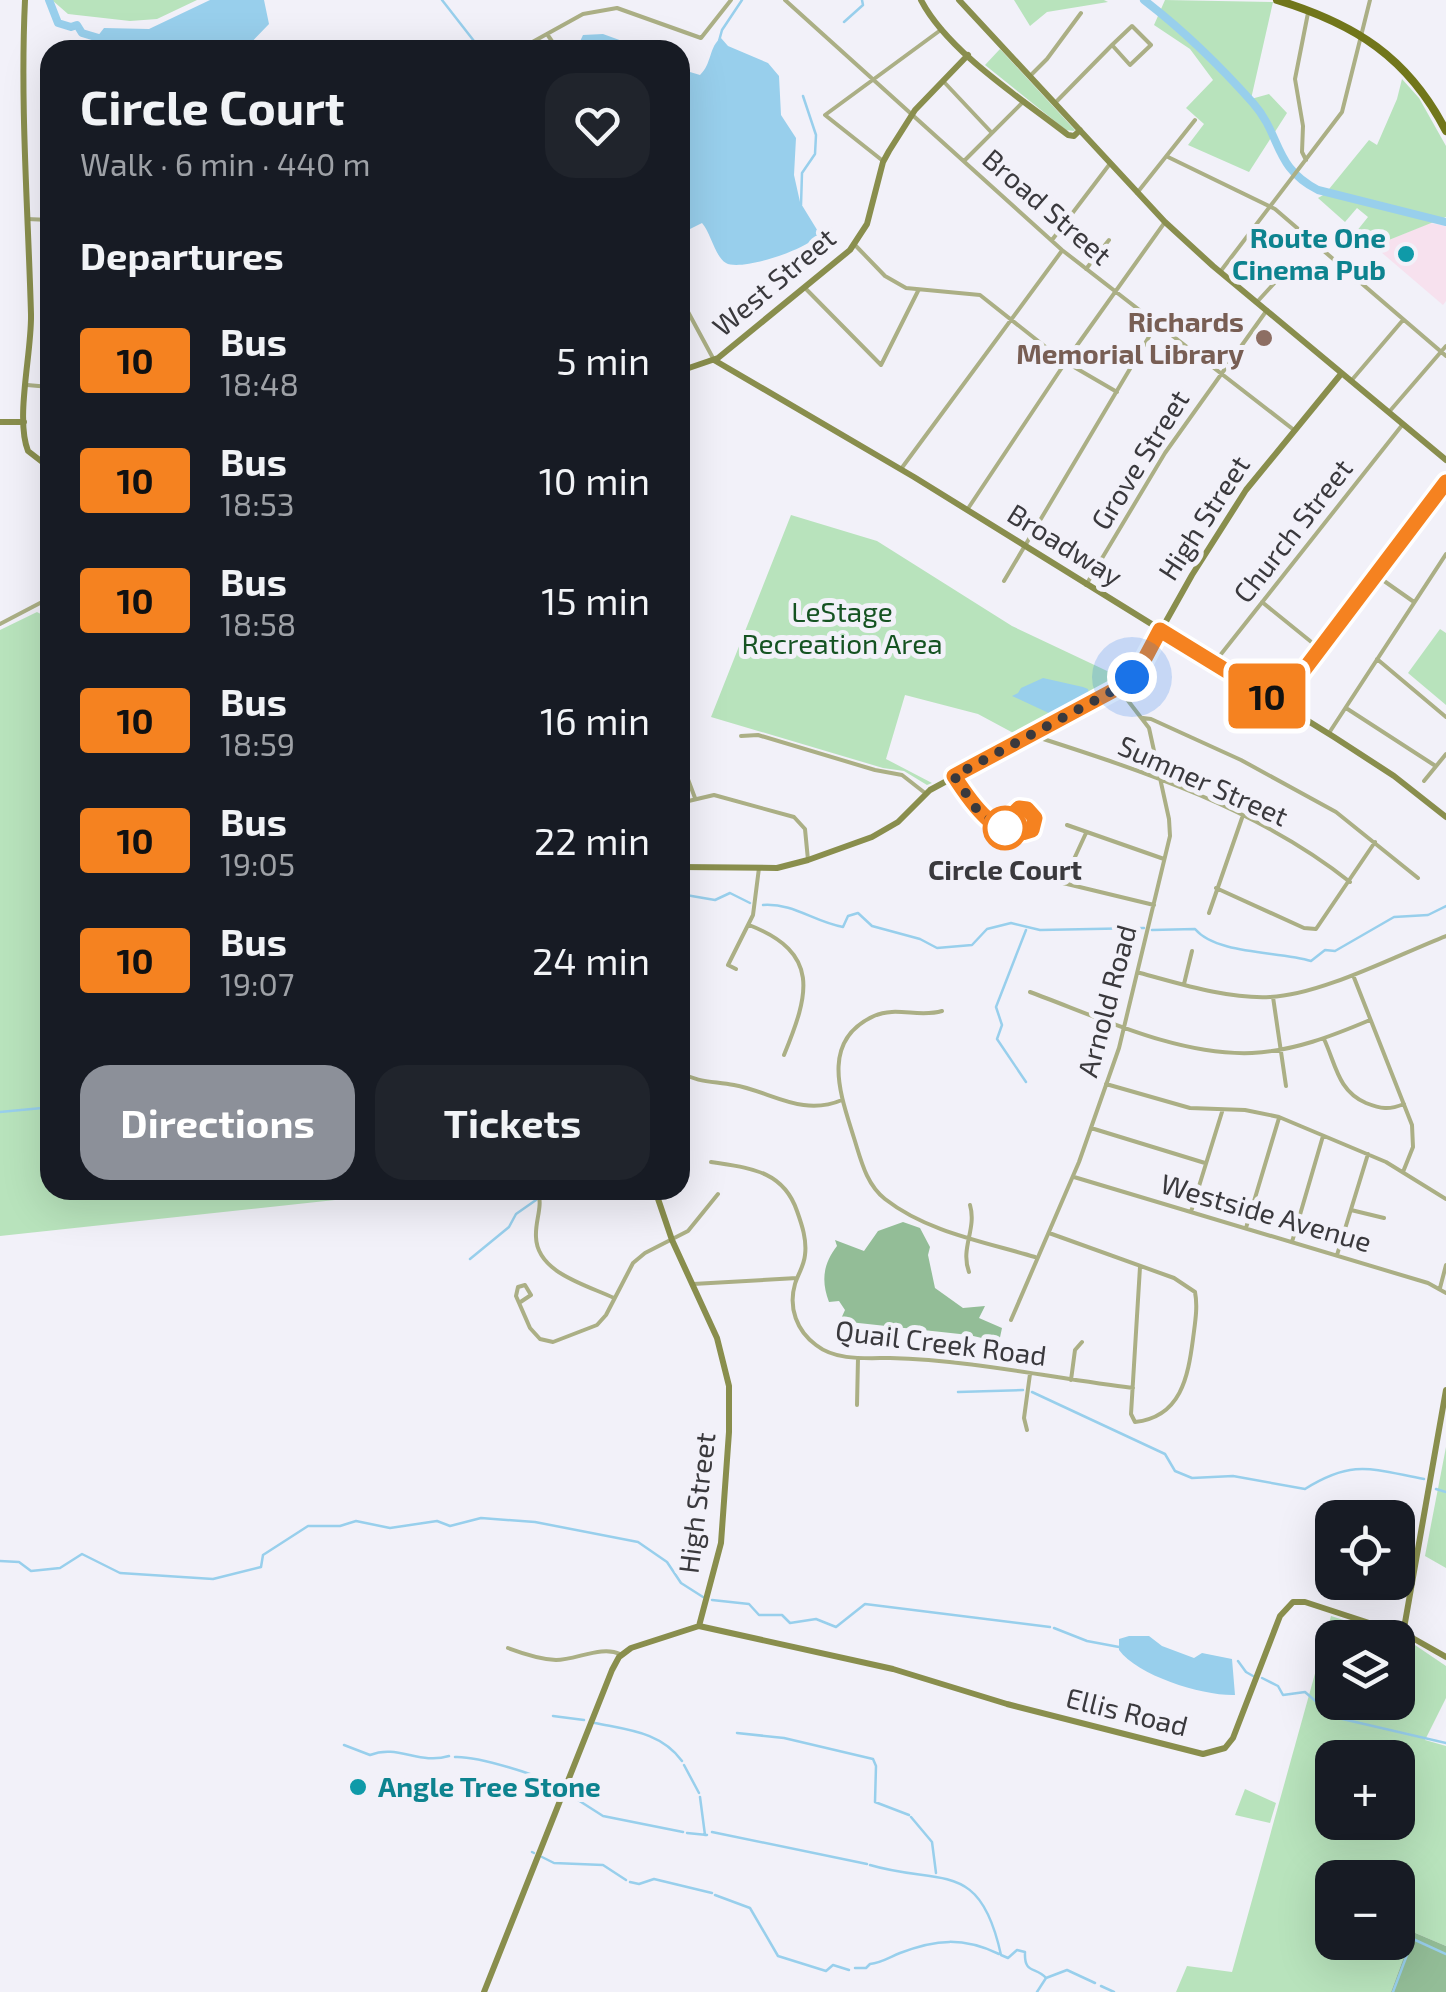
<!DOCTYPE html>
<meta charset="utf-8">
<style>
:root{--surface:#171b24;--page:#20242c;--text:#f1f3f6;--muted:#9ea1a6;--accent:#8c9099}
body{margin:0;font-family:"Exo 2",sans-serif;background:var(--page);color:var(--text);height:100vh;display:flex;flex-direction:column;font-size:38px;white-space:nowrap}
*{box-sizing:border-box;margin:0}
p{font-size:32px;color:var(--muted)}
.icon{flex:none;width:55px;height:55px;fill:none;stroke:currentColor;stroke-width:2;stroke-linecap:round;stroke-linejoin:round}
.map{position:relative;flex:1;overflow:hidden}
.sheet{position:absolute;left:40px;top:40px;width:650px;height:1160px;display:flex;flex-direction:column;background:var(--surface);border-radius:30px;box-shadow:0 10px 40px #0002}
.sheet>*{flex:none}
.badge{padding:0 20px;border-radius:8px;font-size:35px;line-height:65px}
.controls{position:absolute;left:1315px;top:1500px;display:grid;gap:20px}
.controls a{display:grid;place-items:center;width:100px;height:100px;border-radius:20px;background:var(--surface);box-shadow:0 10px 40px #0002;font-size:50px}
.you{position:absolute;width:50px;height:50px;margin:-25px;border:8px solid #fff;border-radius:50%;background:#1a73e8;box-shadow:0 0 0 15px #1a73e833}
.map>.badge{position:absolute;translate:-50% -50%;box-shadow:0 0 0 5px #fff}
h2{padding:0 40px;font-size:38px;line-height:90px}
.round{display:grid;place-items:center;flex:none;width:105px;height:105px;border-radius:30px;background:var(--page)}
.overview{display:flex;align-items:center;justify-content:space-between;height:170px;padding:0 40px}
h1{font-size:48px;font-weight:700;line-height:75px}
.action{display:flex;gap:20px;margin-top:auto;padding:20px 40px}
.action a{flex:1;height:115px;border-radius:30px;background:var(--accent);color:#fff;font-size:40px;font-weight:700;line-height:115px;text-align:center}
.action a+a{background:var(--page);color:var(--text)}
ul{padding:0;list-style:none}
li{display:flex;align-items:center;gap:30px;height:120px;padding:0 40px}
li div{flex:1}
li b{display:block;font-size:38px}
li em{font-style:normal}
li .badge{min-width:110px;font-weight:700;text-align:center}
.map>svg:first-child{display:block}
.commercial{fill:#f7e1ee}
.green{fill:#b8e3bc;fill-rule:evenodd}
.forest{fill:#93bd97}
.water{fill:#98cfec}
.lines{fill:none;stroke-linecap:round;stroke-linejoin:round}
.stream{stroke:#98cfec;stroke-width:2.5}
.river{stroke:#98cfec;stroke-width:8}
.street{stroke:#abaf85;stroke-width:4}
.secondary{stroke:#898e4d;stroke-width:6}
.primary{stroke:#71761b;stroke-width:8}
.line-casing{stroke:#fff;stroke-width:22}
.line{stroke:#f58220;stroke-width:15}
.walk{stroke:#3a393d;stroke-width:10;stroke-dasharray:0 18}
.culture-dot{fill:#0f9aa8;stroke:#f2f1f9;stroke-width:4}
.education-dot{fill:#8d6e63;stroke:#f2f1f9;stroke-width:4}
.stop-dot{fill:#fff;stroke:#f58220;stroke-width:5}
.labels{text-anchor:middle;stroke-width:10;stroke-linejoin:round;paint-order:stroke}
.street-label{font-size:28px;fill:#3a393d;stroke:#f2f1f9}
.culture-label{font-size:28px;font-weight:bold;fill:#0d838f;stroke:#f2f1f9;text-anchor:end}
.education-label{font-size:28px;font-weight:bold;fill:#785e54;stroke:#f2f1f9;text-anchor:end}
.park-label{font-size:28px;fill:#155322;stroke:#f2f1f9}
.stop-label{font-size:28px;font-weight:bold;fill:#3a393d;stroke:#f2f1f9}
</style>
<div class="map">
<svg width="1446" height="1992" viewBox="0 0 1446 1992">
<rect width="100%" height="100%" fill="#f2f1f9"/>
<path class="commercial" d="M1430 223 1446 226V301L1443 305 1374 246Z"/>
<path class="green" d="M52 0H197L157 19 130 21 68 14Z
M1014 0H1104L1108 2 1047 12 1030 26Z
M1165 0 1273 2 1251 99 1269 94 1287 113 1249 172 1188 145 1204 124 1186 108 1213 80 1190 49 1154 25Z
M1000 49 1075 130 1074 131 1066 130 985 65Z
M1402 79 1419 98 1446 146V217L1374 246 1356 232 1368 217 1357 208 1345 222 1318 198 1325 194 1369 140 1377 145 1397 99Z
M791 515 877 541 1012 626 1122 678 1101 693 1019 736 978 714 905 695 886 759 932 783 927 785 904 771 883 768 711 717Z
M37 612 50 619V1190L409 1192 0 1236V630Z
M1440 629 1446 633V705L1408 673Z
M1446 1447V1568L1425 1556Z
M1331 1616 1409 1641 1446 1666V1698L1425 1740 1446 1746V1946L1413 1932 1391 1992H1176L1187 1966 1232 1972ZM1332 1638H1398V1702H1332ZM1332 1758H1398V1822H1332ZM1332 1878H1398V1942H1332Z
M1245 1789 1276 1803 1270 1823 1235 1815Z"/>
<path class="forest" d="M903 1222 920 1228 930 1247 928 1255 935 1288 963 1308 985 1306 979 1318 1002 1328 999 1342 969 1335 840 1321 845 1310 839 1301 829 1302C821 1281 823 1264 837 1246L835 1240 864 1251 878 1231Z
M1413 1932 1446 1946V1992H1391Z"/>
<path class="water" d="M210 0H264L269 24 244 50 96 48 97 37 104 28 149 29Z
M603 34 647 50H576L583 35Z
M721 38 728 46 768 63 779 76 781 115 796 138 794 175 800 202 819 233C813 248 741 272 726 263 715 257 711 233 702 223L680 234V69L700 75C712 64 709 46 721 38Z
M1043 678 1083 687 1088 689 1089 695 1053 715 1012 696 1018 693 1021 688Z
M1129 1636H1149L1162 1646 1194 1658 1202 1653 1232 1659 1235 1695C1203 1696 1138 1676 1119 1650V1639Z"/>
<g class="lines">
<path class="stream" d="M442 0 481 50
M844 22 863 5 862 0
M719 41 722 30 742 0
M801 205 802 173 815 154 816 135 803 96
M680 894 715 900 730 893 750 903
M763 905C794 903 814 922 843 927L848 916 858 913 872 926 920 939 937 948 972 945 987 929 1011 923 1040 930 1144 928
M1152 930 1195 929C1217 955 1279 951 1311 961L1325 950 1335 951 1394 917 1428 915 1446 906
M1026 1082 997 1039 1002 1025 996 1007 1026 930
M0 1112 42 1108 50 1096
M544 1194 552 1190
M470 1259 509 1227 516 1214 536 1200
M958 1392 1023 1390
M1032 1392 1165 1454 1175 1471 1192 1478 1233 1476 1305 1489C1353 1459 1371 1469 1424 1479
M1436 1489 1446 1492
M0 1561 19 1562 31 1571 60 1568 82 1554 120 1573 213 1579 261 1567 263 1555 308 1526H340L356 1521 390 1528 437 1521 450 1526 481 1518 535 1522 638 1542 667 1562 681 1583 703 1597
M712 1600 749 1604 759 1615H782L790 1623 816 1619 836 1627 865 1604 1050 1627
M1054 1628 1087 1641 1119 1647
M1238 1661 1246 1672 1253 1676
M1262 1678 1278 1686 1283 1695 1305 1692 1334 1717 1446 1743
M553 1716 584 1720
M595 1723C628 1730 661 1732 682 1761
M737 1733 784 1738 873 1759 876 1766 875 1802 909 1815
M344 1745 370 1755C398 1744 419 1765 449 1756
M455 1757C476 1756 542 1775 560 1788
M684 1765 699 1793
M567 1793 603 1816 683 1832
M700 1797 705 1835
M911 1817 932 1842 936 1873
M712 1832 867 1864
M687 1833 707 1835
M532 1852 534 1853
M542 1857 554 1863 603 1865 626 1880
M870 1865C941 1886 980 1858 1001 1955L1008 1958 1017 1950 1025 1952C1024 1975 1036 1966 1046 1978
M630 1882 639 1884 654 1879 712 1893
M715 1895 750 1908 778 1956 826 1971 833 1965 849 1970
M855 1968H866L870 1964C881 1963 890 1957 900 1953 936 1939 963 1937 999 1954
M1101 1986 1114 1992
M1037 1992 1046 1978 1067 1970 1095 1983
M1393 1992 1413 1939 1446 1954"/>
<path class="river" d="M49 0 58 23 71 27 77 25 82 33 102 39
M1144 0C1183 30 1221 67 1253 103 1282 136 1273 167 1318 190L1446 222"/>
<path class="street" d="M785 0 1062 250 1294 430
M547 34 558 50
M518 50 583 14 617 8 701 38 731 0
M1030 76 1047 59 1081 13
M944 82 992 133
M1055 103 1112 45 1130 65 1151 45 1132 26 1112 45
M1168 157 1275 209 1446 356
M1306 160 1302 152 1303 126 1295 79 1308 13
M883 161 825 115 942 29
M964 161 1024 101
M1137 193 1195 120
M27 219 50 220
M1052 240 1109 165
M855 245 885 276 906 288 980 295 1062 360 1117 392
M1086 269 1109 240
M1220 272 1342 112 1370 0
M806 289 881 365 918 291
M680 297 714 360
M1257 302 1290 266
M1351 381 1403 320
M27 385 50 387
M1389 412 1446 346
M901 469 1061 252
M967 510 1073 351 1165 222
M1377 576 1414 602
M1004 581 1156 325
M1086 585 1165 453 1267 310
M1262 602 1320 649
M0 624 42 602 50 590
M1377 659 1446 717
M1214 663 1403 424
M1346 708 1434 765
M1143 718 1151 719 1241 760 1336 812 1418 878
M1329 733 1446 554
M741 736 758 735 875 770 902 775 925 793
M1034 736C1143 771 1259 809 1350 882
M680 758 695 798
M955 778C970 802 998 844 1033 830L1035 818 1027 809 1019 808 1002 826
M1424 781 1446 754
M680 803 714 795 794 817 805 829 808 860
M1067 825 1164 859
M1086 833 1063 883 1154 905
M1216 888 1304 928 1316 929 1375 842
M1209 913 1242 818
M749 925C821 953 809 994 784 1055
M736 969 728 965 753 915 759 868
M1140 973C1181 984 1227 999 1270 997 1321 995 1397 955 1446 936
M1353 975 1412 1125 1413 1147 1403 1172
M1184 984 1192 951
M1030 992C1098 1017 1178 1056 1252 1053 1294 1051 1332 1036 1370 1020
M1273 997 1286 1086
M942 1011C919 1018 896 1006 874 1016 819 1041 841 1096 854 1138 861 1160 866 1184 885 1199 927 1232 985 1242 1035 1257
M1324 1039C1336 1065 1338 1091 1366 1103 1381 1109 1389 1110 1404 1104
M680 1072C698 1083 714 1081 734 1085 772 1092 802 1117 842 1100
M1106 1084 1190 1108 1245 1110 1279 1117 1386 1162 1446 1199
M1091 1128 1205 1163
M711 1162C749 1168 783 1170 797 1211 802 1225 807 1240 805 1255 804 1266 798 1274 795 1284 788 1308 797 1331 816 1345 836 1361 866 1358 890 1358 972 1360 1052 1378 1133 1388
M1074 1177 1428 1283 1446 1293
M538 1190C543 1208 535 1220 536 1237 537 1273 587 1285 614 1298
M1351 1210 1384 1218
M1191 1212 1222 1112
M1246 1228 1279 1118
M1049 1233 1174 1278 1195 1292C1198 1307 1195 1323 1193 1339 1188 1377 1181 1417 1135 1422L1131 1414 1140 1267
M1292 1242 1323 1136
M1337 1255 1368 1154
M969 1272C960 1248 977 1229 970 1205
M693 1284 797 1278
M1440 1288 1446 1265
M519 1303 531 1295 525 1285 518 1287 516 1296 530 1328 540 1339 553 1342 597 1325 606 1315 633 1263 645 1253 688 1231 718 1194
M1011 1320 1079 1162 1119 1048 1170 836 1169 819 1149 728 1119 689
M1071 1380 1075 1350 1082 1342
M857 1405 858 1358
M1027 1430 1024 1418 1030 1374
M508 1648C524 1654 539 1659 556 1660 576 1660 602 1645 620 1654"/>
<path class="secondary" d="M25 0C20 105 28 209 31 314 32 352 15 418 28 451L50 468
M921 0C948 52 1022 99 1068 135L1074 136 1080 130
M959 0 1165 222 1213 266 1446 460
M714 360 914 477 1334 737 1394 776 1446 817
M680 371 718 358 850 250 867 224 883 162 889 151 915 110 968 55
M0 422H24
M1279 703 1446 482
M680 867 777 868 808 860 872 837 898 822 930 790 1119 688 1142 664 1192 575 1246 490 1341 374
M655 1190 672 1240 717 1338 729 1386V1432L721 1543 699 1626
M1403 1634 1446 1390
M484 1992 612 1670 619 1657 631 1648 699 1626 893 1669 1007 1704 1203 1754 1225 1748 1233 1738 1280 1616 1293 1602H1305L1409 1636 1446 1657"/>
<path class="primary" d="M1277 0C1355 24 1408 57 1446 131"/>
</g>
<g class="lines">
<g class="line-casing">
<path id="line" d="M1004 823 1019 808 1027 809 1035 818 1032 830C998 844 970 801 954 776L1118 688 1142 664 1160 630 1279 703 1446 482"/>
</g>
<use href="#line" class="line"/>
<path class="walk" d="M1005 828 980 814 954 776 1118 688 1132 677"/>
</g>
<g class="culture-dot">
<circle cx="1406" cy="254" r="10"/>
<circle cx="358" cy="1787" r="10"/>
</g>
<circle class="education-dot" cx="1264" cy="338" r="10"/>
<circle class="stop-dot" cx="1005" cy="828" r="20"/>
<g class="labels">
<g class="street-label">
<text transform="translate(1047 207) rotate(41)" y="10">Broad Street</text>
<text transform="translate(774 282) rotate(-40)" y="10">West Street</text>
<text transform="translate(1140 460) rotate(-58)" y="10">Grove Street</text>
<text transform="translate(1204 518) rotate(-57)" y="10">High Street</text>
<text transform="translate(1293 531) rotate(-52)" y="10">Church Street</text>
<text transform="translate(1065 545) rotate(32)" y="10">Broadway</text>
<text transform="translate(1203 781) rotate(24)" y="10">Sumner Street</text>
<text transform="translate(1107 1001) rotate(-75)" y="10">Arnold Road</text>
<text transform="translate(1266 1213) rotate(16)" y="10">Westside Avenue</text>
<text transform="translate(941 1343) rotate(7)" y="10">Quail Creek Road</text>
<text transform="translate(697 1503) rotate(-83)" y="10">High Street</text>
<text transform="translate(1127 1712) rotate(14)" y="10">Ellis Road</text>
</g>
<g class="culture-label">
<text x="1386" y="248">Route One<tspan x="1386" dy="32">Cinema Pub</tspan></text>
<text x="378" y="1797" text-anchor="start">Angle Tree Stone</text>
</g>
<g class="education-label">
<text x="1244" y="332">Richards<tspan x="1244" dy="32">Memorial Library</tspan></text>
</g>
<g class="park-label">
<text x="842" y="622">LeStage<tspan x="842" dy="32">Recreation Area</tspan></text>
</g>
<g class="stop-label">
<text x="1005" y="880">Circle Court</text>
</g>
</g>
</svg>
<div class="controls">
<a><svg class="icon" aria-label="locate" viewBox="0 0 24 24"><circle cx="12" cy="12" r="6"/><path d="M12 2v4M12 18v4M2 12h4M18 12h4"/></svg></a>
<a><svg class="icon" aria-label="layers" viewBox="0 0 24 24"><path d="M12 4l9 5-9 5-9-5zM3 14l9 5 9-5"/></svg></a>
<a>+</a>
<a>−</a>
</div>
<div class="you" style="left:1132px;top:677px"></div>
<b class="badge" style="left:1267px;top:696px;background:#f58220;color:#111">10</b>
<section class="sheet">
<div class="overview"><div><h1>Circle Court</h1><p>Walk · 6 min · 440 m</p></div><a class="round"><svg class="icon" aria-label="heart" viewBox="0 0 24 24"><path d="M12 20l-8-8c-3-5 5-10 8-4 3-6 11-1 8 4z"/></svg></a></div>
<h2>Departures</h2>
<ul>
<li><span class="badge" style="background:#f58220;color:#111">10</span><div><b>Bus</b><p>18:48</p></div><em>5 min</em></li>
<li><span class="badge" style="background:#f58220;color:#111">10</span><div><b>Bus</b><p>18:53</p></div><em>10 min</em></li>
<li><span class="badge" style="background:#f58220;color:#111">10</span><div><b>Bus</b><p>18:58</p></div><em>15 min</em></li>
<li><span class="badge" style="background:#f58220;color:#111">10</span><div><b>Bus</b><p>18:59</p></div><em>16 min</em></li>
<li><span class="badge" style="background:#f58220;color:#111">10</span><div><b>Bus</b><p>19:05</p></div><em>22 min</em></li>
<li><span class="badge" style="background:#f58220;color:#111">10</span><div><b>Bus</b><p>19:07</p></div><em>24 min</em></li>
</ul>
<div class="action"><a>Directions</a><a>Tickets</a></div>
</section>
</div>
